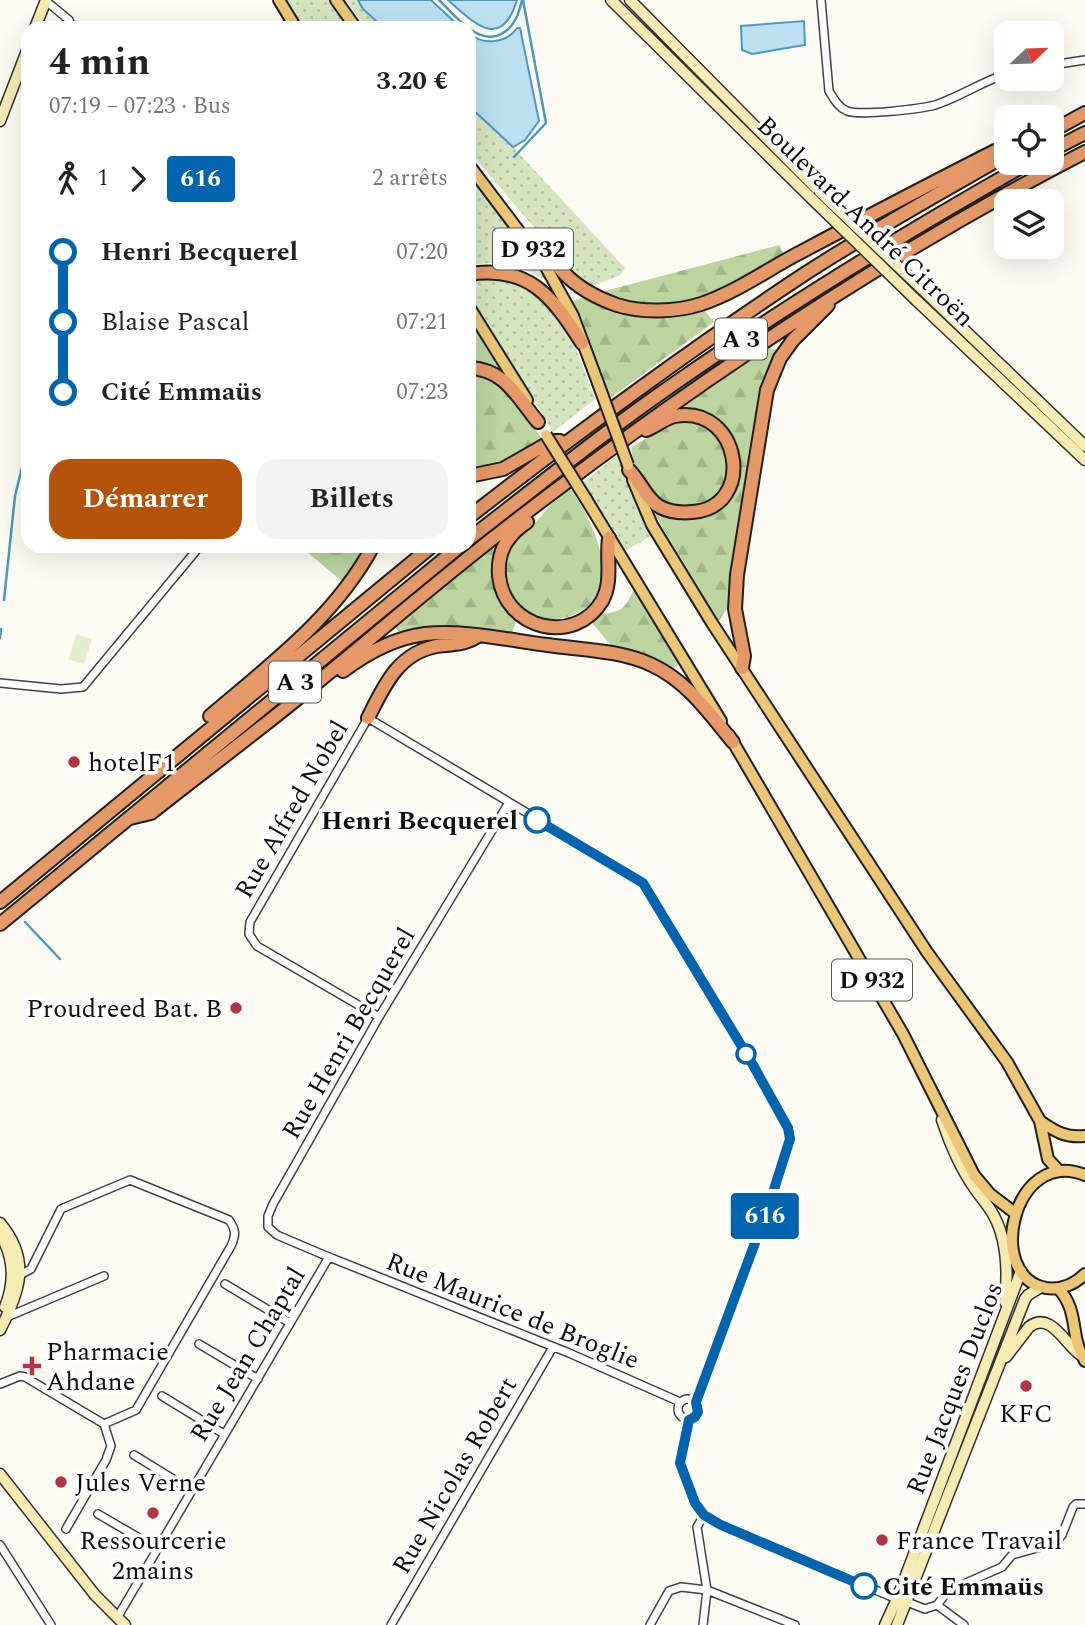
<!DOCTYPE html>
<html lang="fr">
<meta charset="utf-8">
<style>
:root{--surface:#fff;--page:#f2f2f2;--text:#222;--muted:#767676;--accent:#b45309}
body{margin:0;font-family:Spectral,serif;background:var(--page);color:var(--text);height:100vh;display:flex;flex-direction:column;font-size:26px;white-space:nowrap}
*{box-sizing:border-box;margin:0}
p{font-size:23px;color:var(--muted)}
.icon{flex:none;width:38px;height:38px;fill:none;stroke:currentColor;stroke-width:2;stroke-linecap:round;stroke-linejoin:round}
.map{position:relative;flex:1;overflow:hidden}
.sheet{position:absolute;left:21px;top:21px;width:455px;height:532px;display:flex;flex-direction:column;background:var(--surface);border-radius:21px;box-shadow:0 7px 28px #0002}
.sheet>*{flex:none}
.badge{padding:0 14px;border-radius:5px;font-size:24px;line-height:46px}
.needle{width:46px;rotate:67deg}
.buttons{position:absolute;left:994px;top:21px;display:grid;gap:14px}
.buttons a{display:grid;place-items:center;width:70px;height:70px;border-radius:14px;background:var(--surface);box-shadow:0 7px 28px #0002;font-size:35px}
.map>.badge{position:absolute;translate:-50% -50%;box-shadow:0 0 0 4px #fff}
.legs{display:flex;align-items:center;gap:10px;height:77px;padding:0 28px;font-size:23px}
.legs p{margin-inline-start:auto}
.summary{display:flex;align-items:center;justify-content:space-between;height:119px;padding:0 28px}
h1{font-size:38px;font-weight:700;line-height:52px}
.cta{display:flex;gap:14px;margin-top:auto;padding:14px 28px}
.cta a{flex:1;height:80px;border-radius:21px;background:var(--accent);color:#fff;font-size:28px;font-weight:700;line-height:80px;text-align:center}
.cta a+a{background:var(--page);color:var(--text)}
ul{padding:0 28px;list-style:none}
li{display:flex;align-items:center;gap:24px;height:70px;font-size:26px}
li i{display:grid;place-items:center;width:10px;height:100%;margin:0 9px;background:currentColor}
li i::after{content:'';width:18px;height:18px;margin:-9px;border:5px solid;border-radius:50%;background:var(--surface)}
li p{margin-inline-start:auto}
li:first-child i{background:linear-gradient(#0000 50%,currentColor 0)}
li:last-child i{background:linear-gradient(currentColor 50%,#0000 0)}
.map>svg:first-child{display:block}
.grass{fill:url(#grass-dots)}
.forest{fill:url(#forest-firs)}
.pitch{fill:#e5edcf}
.water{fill:#bce0f0;stroke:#4a99bf;stroke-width:2}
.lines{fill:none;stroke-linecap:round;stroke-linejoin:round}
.stream{stroke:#4a99bf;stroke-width:2.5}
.street-casing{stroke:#424242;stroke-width:10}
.secondary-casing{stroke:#313131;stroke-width:13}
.primary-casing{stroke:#202020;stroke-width:14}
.highway-casing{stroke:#202020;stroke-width:16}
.street{stroke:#fff;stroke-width:7}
.secondary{stroke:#f7ebb4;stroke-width:10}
.primary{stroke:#eac676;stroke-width:10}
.highway{stroke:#e59969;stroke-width:12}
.secondary-bridge-casing{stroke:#313131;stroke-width:13;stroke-linecap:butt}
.primary-bridge-casing{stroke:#202020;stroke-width:14;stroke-linecap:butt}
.secondary-bridge{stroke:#f7ebb4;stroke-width:10}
.primary-bridge{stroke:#eac676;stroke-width:10}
.line-1-casing{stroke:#fff;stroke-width:16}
.line-1{stroke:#0065ae;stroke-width:10}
.poi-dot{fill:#b13543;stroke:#fff;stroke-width:2.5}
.stop-1-dot{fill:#fff;stroke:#0065ae;stroke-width:3.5}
.labels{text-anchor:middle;stroke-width:7;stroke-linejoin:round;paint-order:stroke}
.shield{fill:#fff;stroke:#575757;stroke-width:2}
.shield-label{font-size:24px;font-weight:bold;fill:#0f0f0f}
.street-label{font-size:26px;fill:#0f0f0f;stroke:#fff}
.poi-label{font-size:26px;fill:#0f0f0f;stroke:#fff;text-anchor:start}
.stop-label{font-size:26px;font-weight:bold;fill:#0f0f0f;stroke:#fff;text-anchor:end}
</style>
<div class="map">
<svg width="1085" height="1625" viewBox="0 0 1085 1625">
<defs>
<pattern id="grass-dots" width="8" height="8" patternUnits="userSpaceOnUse" patternTransform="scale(1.75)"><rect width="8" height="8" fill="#d5e5bf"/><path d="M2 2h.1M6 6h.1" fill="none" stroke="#b6c3a3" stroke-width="1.8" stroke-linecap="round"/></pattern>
<pattern id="forest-firs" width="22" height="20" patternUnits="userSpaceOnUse" patternTransform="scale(1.75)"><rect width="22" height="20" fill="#bbd4a0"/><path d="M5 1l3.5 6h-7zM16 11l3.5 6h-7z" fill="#a0b589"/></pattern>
</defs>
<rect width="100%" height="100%" fill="#fefbf2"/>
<path class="grass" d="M284 0H330L350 28H302Z
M345 0H358L363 9 384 28H367Z
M469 106 513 147 625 268 620 275 593 286 577 276 566 265 469 151Z
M469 174 549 279 545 280C520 265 498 259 469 266Z
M510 277 533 288 570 333 595 399 553 432 469 296V282L485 278Z
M617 456 651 536 625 551 583 482Z"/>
<path class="forest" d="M779 245 784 254C742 286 683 317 629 302 620 300 612 298 605 291Z
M585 297 638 315 670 317 704 310 714 322 609 399 573 301Z
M469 317 505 375 469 362Z
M766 347 776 350 761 391 730 604 719 621 655 515 658 511C672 515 685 520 700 516 745 505 751 439 713 417 702 410 688 410 675 409Z
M469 373C506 377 523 411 542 439 521 454 496 470 469 468Z
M678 421C689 421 700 422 709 429 725 441 734 471 722 488 701 516 654 509 639 479 634 470 633 457 631 447Z
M569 486C586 511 610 555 600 586 587 629 519 631 509 586 506 576 504 563 508 554 513 540 526 531 536 522 547 509 556 497 569 486Z
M300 546H366L344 583Z
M492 546 496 550C491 582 496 596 516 622L512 633C471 628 439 622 399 633L394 625Z
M634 589 679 664 672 669 635 651 614 649 592 623 600 614C622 612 625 609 634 589Z"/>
<path class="pitch" d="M77 634 92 639 84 664 68 659Z"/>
<path class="water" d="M358 0H431L461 28H384L363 9Z
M448 0H517C501 52 474 23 448 0Z
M804 21 805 45 752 54 742 50 741 26Z
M517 28H520L539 121 525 140 513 147 469 106V34C484 45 506 44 517 28Z"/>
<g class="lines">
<path class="stream" d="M439 0C455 15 479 48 503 33 515 26 519 13 522 0
M514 157 546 123 523 0
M4 600 15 496 28 443
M0 638 1 629
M25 922 60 959"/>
<g class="street-casing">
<path id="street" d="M821 0 829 91C834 99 838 107 847 111 861 116 920 109 935 105 960 97 981 82 1006 74
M46 1 69 20 72 28
M1052 65 1085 60
M0 683 61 689 83 687 200 546
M508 804 379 1017 273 1204 268 1216V1227L277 1235 324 1255 569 1353 680 1402
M379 1017 257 946 249 934 250 922 368 718 643 882 784 1119 790 1139 770 1205 696 1402
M16 1277 31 1269 61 1209 130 1180 229 1220C236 1230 236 1235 231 1246L136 1410 104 1424
M225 1284 290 1323
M7 1317 104 1276
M199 1344 258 1379
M0 1384 20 1376 25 1377 104 1424
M162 1396 224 1434
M678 1409a10 10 0 1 1 20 0a10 10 0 1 1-20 0Z
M689 1420 680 1463 689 1492 704 1515 749 1538 897 1599
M134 1455 191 1490
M98 1514 158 1549
M66 1529 106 1460 111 1446 104 1424
M0 1545 51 1625
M907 1602 925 1609 937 1605 948 1591 1002 1567 1012 1555 1055 1543 1062 1535 1073 1507 1076 1504H1085
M937 1605 964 1625
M117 1618 329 1257
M391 1625 553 1347
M650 1625 669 1591 681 1587 707 1590 795 1625
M703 1625 707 1590 697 1527 704 1515"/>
</g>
<g class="secondary-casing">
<path id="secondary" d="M611 0 810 197
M630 0 820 192
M35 28 46 0
M0 121 28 48
M926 293 1085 446
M916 300 1085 460
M942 1120C950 1144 960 1168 975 1189 981 1198 989 1206 994 1216 1008 1242 1008 1274 1005 1302
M0 1223C31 1260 20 1291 0 1330
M0 1234C14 1257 15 1282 5 1307
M1006 1357 1029 1327C1051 1310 1065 1345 1081 1355
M0 1474 95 1595 125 1625
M885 1625 897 1599 1021 1271
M897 1625 1025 1299 1028 1295 1041 1287"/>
</g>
<g class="primary-casing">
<path id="primary" d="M279 0 296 28
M336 0 356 28
M469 165 546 267 573 316 598 383
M469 307 527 400
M633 480 652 525 712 623 927 952 1007 1062 1040 1121 1048 1159 1059 1171
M586 499 721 721
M729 735 903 1034 974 1175 990 1194 1015 1213
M1040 1121C1056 1132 1066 1138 1085 1136
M1085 1175C1013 1146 984 1277 1046 1288 1062 1290 1074 1285 1085 1274
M1058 1288C1080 1312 1069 1335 1085 1361"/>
</g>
<g class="highway-casing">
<path id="highway" d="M1052 131 1085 113
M1052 150 1085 133
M527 240C543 249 551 259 563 272 577 287 597 298 617 305 642 313 676 312 701 304 737 292 768 269 801 252 865 218 930 184 995 151L1006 152
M469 274C529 265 552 296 582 343
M469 368C505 369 517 397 538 422
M629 470C640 481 647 500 660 507 670 512 682 513 692 512 757 508 741 404 675 416 665 418 656 426 646 430
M469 476 503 469 552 441H560
M469 517C577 433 687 352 800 277 867 233 937 195 1006 155
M527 522C521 526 515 531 511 536 501 547 498 562 499 576 505 630 575 646 602 601 613 581 606 560 609 538
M469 539C539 485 608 429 681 379 793 301 910 230 1028 163
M742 668 744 656 735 609 737 575 767 390 780 358 793 340 828 305
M343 671C368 652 394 638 425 634 465 630 508 640 548 645 582 650 620 650 652 665 687 681 709 713 733 742
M210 716C270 665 335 617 373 546
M368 718C384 686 398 653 437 646 454 643 463 646 478 636
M130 818 151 813C205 770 261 729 314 685 374 636 432 586 492 539 679 393 875 260 1085 152
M0 902 432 546
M0 924 460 546"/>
</g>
<use href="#street" class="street"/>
<use href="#secondary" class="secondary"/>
<use href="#primary" class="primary"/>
<use href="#highway" class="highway"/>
<g class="secondary-bridge-casing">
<path id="secondary-bridge" d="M820 192 926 293
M810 197 916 300"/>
</g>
<g class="primary-bridge-casing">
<path id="primary-bridge" d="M598 383 628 465
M546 435 586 499"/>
</g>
<use href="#secondary-bridge" class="secondary-bridge"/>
<use href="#primary-bridge" class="primary-bridge"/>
</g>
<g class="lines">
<g class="line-1-casing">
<path id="line-1" d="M537 820 643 883 753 1065 788 1128 790 1139 769 1205 696 1402 698 1412 695 1417 689 1420 680 1463 695 1503 704 1515 721 1525 864 1586"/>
</g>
<use href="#line-1" class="line-1"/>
</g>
<g class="poi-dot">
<circle cx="74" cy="762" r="7"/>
<circle cx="236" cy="1008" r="7"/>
<path d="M28.5 1355.5h7v7h7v7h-7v7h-7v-7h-7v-7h7z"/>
<circle cx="1026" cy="1386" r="7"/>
<circle cx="61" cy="1482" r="7"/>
<circle cx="153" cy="1513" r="7"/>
<circle cx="882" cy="1540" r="7"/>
</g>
<g class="stop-1-dot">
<circle cx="537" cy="820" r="12"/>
<circle cx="746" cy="1054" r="9"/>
<circle cx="864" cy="1586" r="12"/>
</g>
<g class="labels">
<g class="shield">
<rect x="493" y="228.5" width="80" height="41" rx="5"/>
<rect x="715" y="318.5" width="52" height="41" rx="5"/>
<rect x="269" y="661.5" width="52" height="41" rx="5"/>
<rect x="832" y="959.5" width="80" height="41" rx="5"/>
</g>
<g class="shield-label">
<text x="533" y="257">D 932</text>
<text x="741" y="347">A 3</text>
<text x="295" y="690">A 3</text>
<text x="872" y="988">D 932</text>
</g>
<g class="street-label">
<text transform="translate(866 221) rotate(44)" y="9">Boulevard André Citroën</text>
<text transform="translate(291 809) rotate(-60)" y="9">Rue Alfred Nobel</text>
<text transform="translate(348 1033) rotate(-60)" y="9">Rue Henri Becquerel</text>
<text transform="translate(513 1310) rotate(22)" y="9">Rue Maurice de Broglie</text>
<text transform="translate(247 1354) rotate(-59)" y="9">Rue Jean Chaptal</text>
<text transform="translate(954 1388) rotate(-69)" y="9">Rue Jacques Duclos</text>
<text transform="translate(454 1475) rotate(-60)" y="9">Rue Nicolas Robert</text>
</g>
<g class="poi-label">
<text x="88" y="771">hotelF1</text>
<text x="222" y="1017" text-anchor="end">Proudreed Bat. B</text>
<text x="46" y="1360">Pharmacie<tspan x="46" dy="30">Ahdane</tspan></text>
<text x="1026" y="1422" text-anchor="middle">KFC</text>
<text x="75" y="1491">Jules Verne</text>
<text x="153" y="1549" text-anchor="middle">Ressourcerie<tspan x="153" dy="30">2mains</tspan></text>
<text x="896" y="1549">France Travail</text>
</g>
<g class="stop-label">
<text x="518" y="829">Henri Becquerel</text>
<text x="883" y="1595" text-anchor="start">Cité Emmaüs</text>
</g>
</g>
</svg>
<div class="buttons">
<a><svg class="needle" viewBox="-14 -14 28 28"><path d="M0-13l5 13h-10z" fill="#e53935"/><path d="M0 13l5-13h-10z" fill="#767676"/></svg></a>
<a><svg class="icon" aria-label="locate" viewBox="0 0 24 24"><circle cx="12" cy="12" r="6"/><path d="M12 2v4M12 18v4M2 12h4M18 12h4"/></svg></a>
<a><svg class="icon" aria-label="layers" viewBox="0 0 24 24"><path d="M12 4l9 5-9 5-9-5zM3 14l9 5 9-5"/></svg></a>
</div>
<b class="badge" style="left:765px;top:1216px;background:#0065ae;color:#fff">616</b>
<section class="sheet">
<div class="summary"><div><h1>4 min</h1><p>07:19 – 07:23 · Bus</p></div><b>3.20 €</b></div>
<div class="legs"><svg class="icon" aria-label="walk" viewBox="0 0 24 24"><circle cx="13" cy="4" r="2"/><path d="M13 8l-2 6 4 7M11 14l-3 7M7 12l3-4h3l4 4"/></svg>1<svg class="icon" aria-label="forward" viewBox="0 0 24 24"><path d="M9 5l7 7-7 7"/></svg><b class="badge" style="background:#0065ae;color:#fff">616</b><p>2 arrêts</p></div>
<ul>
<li><i style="color:#0065ae"></i><b>Henri Becquerel</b><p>07:20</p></li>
<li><i style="color:#0065ae"></i><span>Blaise Pascal</span><p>07:21</p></li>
<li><i style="color:#0065ae"></i><b>Cité Emmaüs</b><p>07:23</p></li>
</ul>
<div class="cta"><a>Démarrer</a><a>Billets</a></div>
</section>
</div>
